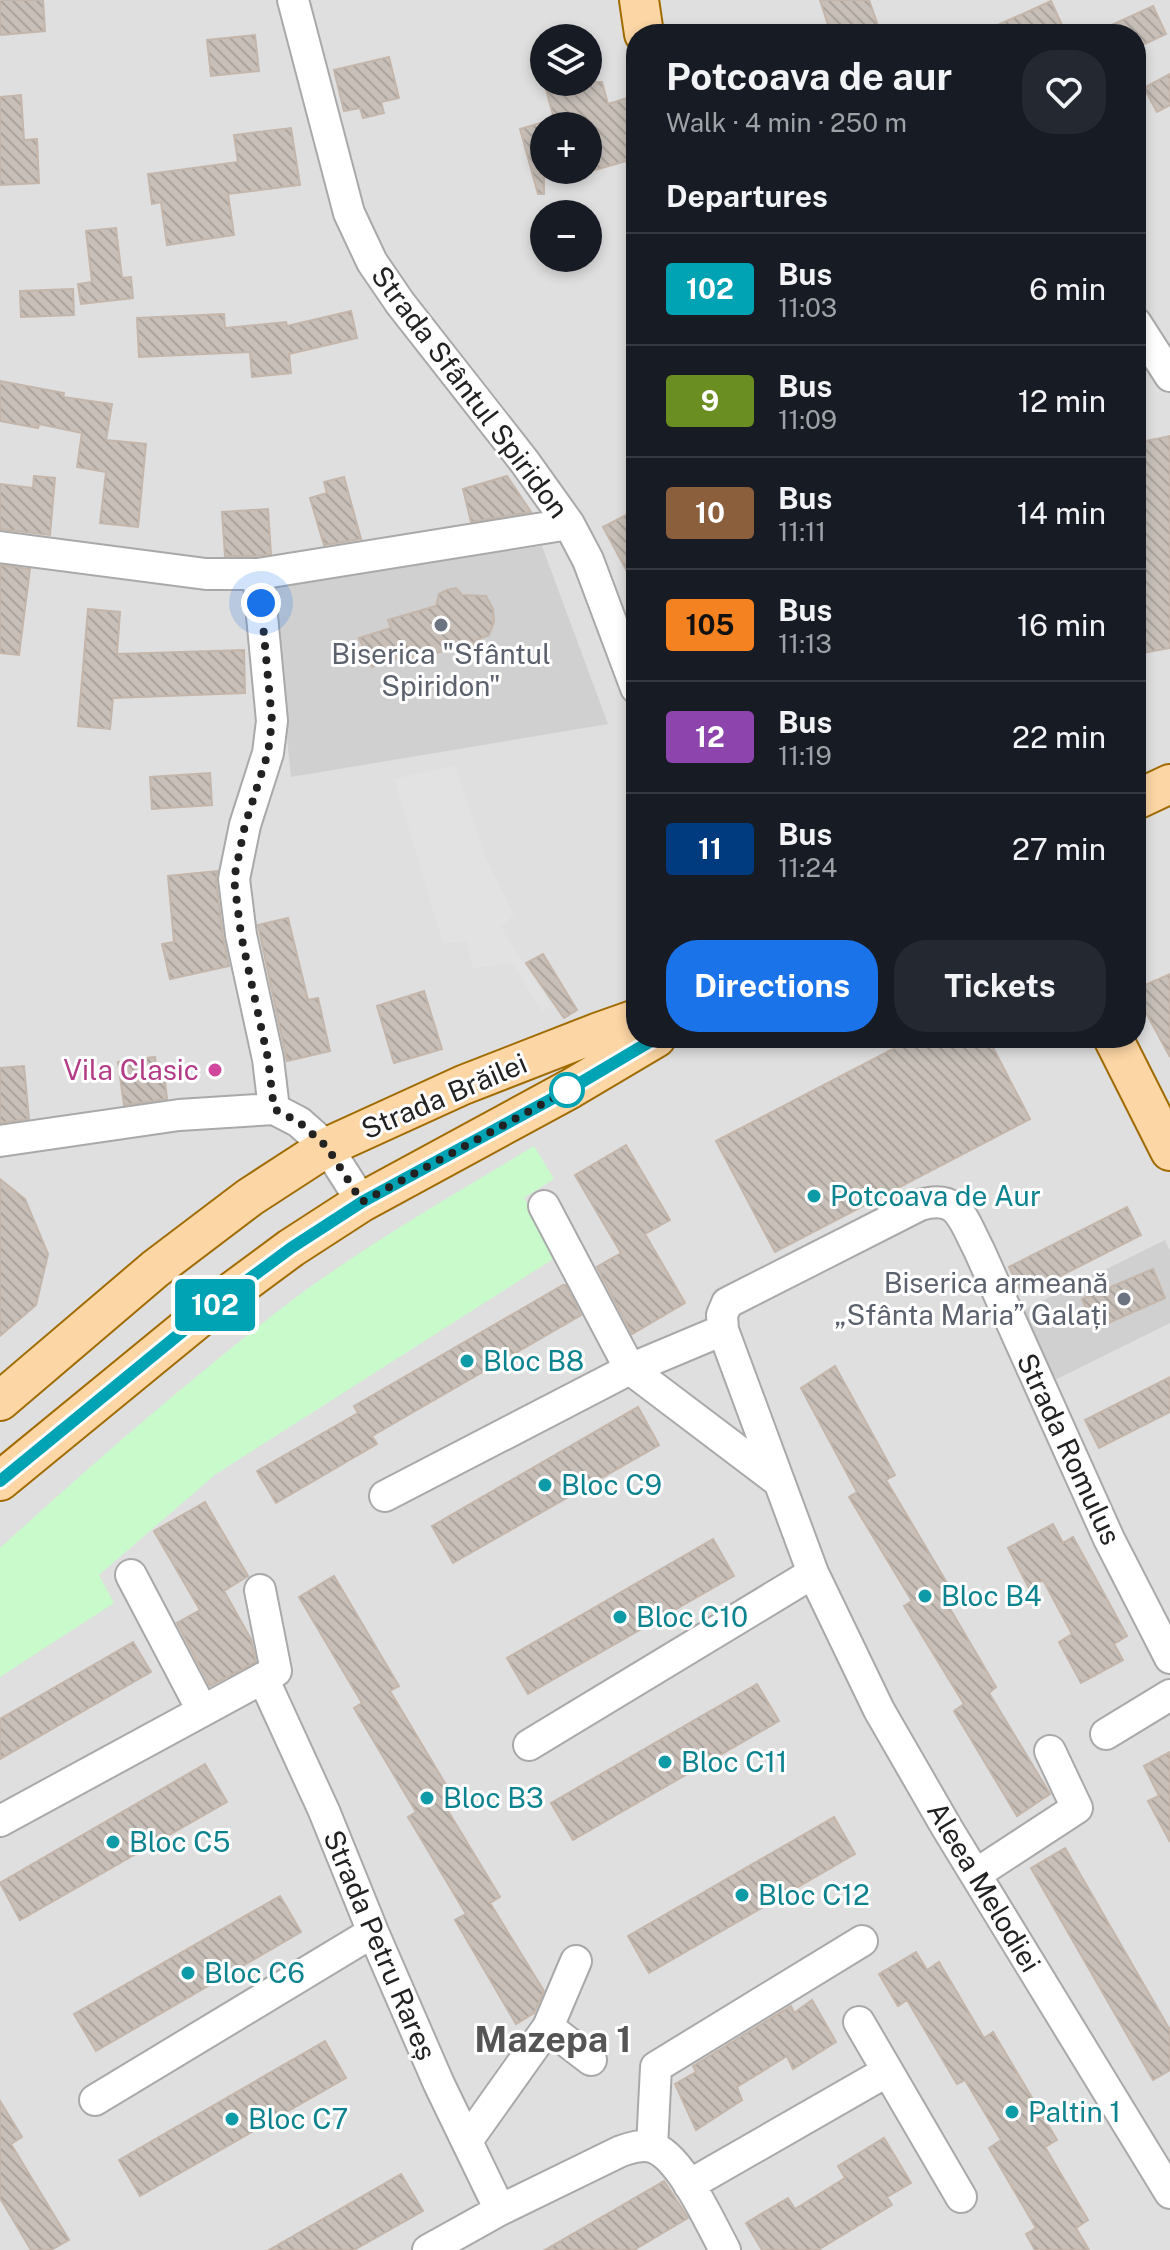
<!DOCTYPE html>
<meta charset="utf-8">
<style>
:root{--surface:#171b24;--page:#242831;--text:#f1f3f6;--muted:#9ea1a6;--line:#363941;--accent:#1a73e8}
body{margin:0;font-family:"Public Sans",sans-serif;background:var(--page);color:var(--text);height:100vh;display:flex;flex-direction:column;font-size:30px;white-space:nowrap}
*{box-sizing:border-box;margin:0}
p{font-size:26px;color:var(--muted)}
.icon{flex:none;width:44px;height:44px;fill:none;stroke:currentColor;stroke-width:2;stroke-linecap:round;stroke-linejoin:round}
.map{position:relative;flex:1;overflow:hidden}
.sheet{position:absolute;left:626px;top:24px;width:520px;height:1024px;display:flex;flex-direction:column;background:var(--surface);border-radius:32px;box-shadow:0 4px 12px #0003}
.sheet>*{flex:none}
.badge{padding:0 16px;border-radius:6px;font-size:28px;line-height:52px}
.buttons{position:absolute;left:530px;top:24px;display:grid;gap:16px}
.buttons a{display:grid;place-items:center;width:72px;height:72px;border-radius:50%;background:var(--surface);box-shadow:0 4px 12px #0003;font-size:40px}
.you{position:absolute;width:40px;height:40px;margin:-20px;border:6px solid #fff;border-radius:50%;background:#1a73e8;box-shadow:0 0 0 12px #1a73e833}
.map>.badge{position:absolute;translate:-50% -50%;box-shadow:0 0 0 4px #fff}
h2{padding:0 40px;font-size:30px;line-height:72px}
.round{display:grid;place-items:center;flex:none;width:84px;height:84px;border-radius:32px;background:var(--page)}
.overview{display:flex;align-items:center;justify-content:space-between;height:136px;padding:0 40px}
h1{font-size:38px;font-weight:700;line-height:60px}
.button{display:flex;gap:16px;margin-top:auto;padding:16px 40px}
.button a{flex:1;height:92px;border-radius:32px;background:var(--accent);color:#fff;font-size:32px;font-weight:700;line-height:92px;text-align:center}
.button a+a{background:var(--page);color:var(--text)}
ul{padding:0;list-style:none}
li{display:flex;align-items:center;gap:24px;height:112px;padding:0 40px;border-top:2px solid var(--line)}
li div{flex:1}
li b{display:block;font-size:30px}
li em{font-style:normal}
li .badge{min-width:88px;font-weight:700;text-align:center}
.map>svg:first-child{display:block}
.residential{fill:#e0dfdf;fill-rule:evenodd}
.religious{fill:#d0d0d0}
.park{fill:#c8facc}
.parking{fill:#e2e2e2}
.building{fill:url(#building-back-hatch);stroke:#c4b6ab;stroke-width:2}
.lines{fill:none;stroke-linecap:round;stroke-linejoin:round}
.minor-casing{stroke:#a9a9a9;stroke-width:34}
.major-casing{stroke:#a06b00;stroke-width:42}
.minor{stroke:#fff;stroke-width:30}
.major{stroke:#fcd6a4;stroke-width:38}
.line-casing{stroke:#fff;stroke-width:18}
.line{stroke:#00a3b4;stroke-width:12}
.walk{stroke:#222;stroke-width:8;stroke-dasharray:0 14.4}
.worship-dot{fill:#6b7280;stroke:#fff;stroke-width:3}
.hotel-dot{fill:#d1479c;stroke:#fff;stroke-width:3}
.stop-dot{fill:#fff;stroke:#00a3b4;stroke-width:4}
.culture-dot{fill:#0f9aa8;stroke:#fff;stroke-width:3}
.labels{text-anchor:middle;stroke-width:6;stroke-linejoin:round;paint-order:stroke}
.street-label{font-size:28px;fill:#222;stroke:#fff}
.worship-label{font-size:28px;fill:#5b616d;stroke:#fff}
.hotel-label{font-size:28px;fill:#b23c85;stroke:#fff;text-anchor:end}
.culture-label{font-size:28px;fill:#0d838f;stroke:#fff;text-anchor:start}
.district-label{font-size:36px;font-weight:bold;fill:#555;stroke:#fff}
</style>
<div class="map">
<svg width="1170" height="2250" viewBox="0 0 1170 2250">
<defs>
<pattern id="building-back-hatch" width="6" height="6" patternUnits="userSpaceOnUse" patternTransform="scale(2)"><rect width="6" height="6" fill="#c7bfb8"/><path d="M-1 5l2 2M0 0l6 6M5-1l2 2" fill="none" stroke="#aba49e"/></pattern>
</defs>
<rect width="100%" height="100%" fill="#f2efe9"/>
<path class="residential" d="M0 0H1170V2250H0ZM636 34H1136V1038H636ZM544 38H588V82H544ZM544 126H588V170H544ZM544 214H588V258H544Z"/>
<path class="religious" d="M542 546 608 724 291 777 271 585Z
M1165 1240 1170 1251V1323L1053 1381 1018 1313Z"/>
<path class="park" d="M534 1146 554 1179 524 1198 558 1256 216 1474 99 1575 114 1603 0 1677V1548C90 1466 182 1386 278 1311 358 1249 448 1198 534 1146Z"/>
<path class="parking" d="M455 765 487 861 514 915 501 927 551 1006 542 1011 512 963 473 968 466 941 443 944 394 779Z"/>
<path class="building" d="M0 0H43L45 31 0 35Z
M820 0H869L881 34H831Z
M1051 1 1066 34H978Z
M1153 6 1166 34 1136 48V34H1092Z
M255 35 259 71 211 76 207 40Z
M389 57 399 98 381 102 384 113 363 118 360 108 344 111 334 70Z
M1170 74V105L1157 112 1144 88Z
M544 82H602L608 104 627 98 636 130V146L630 148 633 159 588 172V126H556Z
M21 95 24 140 37 139 39 183 0 185V97Z
M544 122V194H538L520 129Z
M291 128 300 185 228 194 234 235 167 245 161 202 152 204 148 174 238 162 234 135Z
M116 228 122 278 131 277 133 298 81 304 78 284 92 282 86 231Z
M73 289 74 315 21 317 20 291Z
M351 311 357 338 289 354 291 373 252 377 250 352 139 357 137 318 224 314 225 328 286 322 287 326Z
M0 381 64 393 63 397 112 404 106 440 146 444 138 527 100 523 106 472 77 467 82 433 39 424 38 428 0 421Z
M1170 436V648L1136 654V443Z
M34 476 55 478 50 535 0 529V484L33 488Z
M507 476 531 512 471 522 463 489Z
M344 477 361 539 324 545 310 498 327 493 324 482Z
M268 509 271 554 257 556H225L222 512Z
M636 510V588L603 527Z
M0 565 30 569 19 655 0 653Z
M456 588 462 595 486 596 493 609 494 622 489 635 476 640 472 646 464 651 451 648 404 664 401 657 372 667 359 638 391 628 388 620 436 606 439 594 447 590Z
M88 609 120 612 117 654 244 650 245 693 113 698 110 729 78 726Z
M210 773 212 805 152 809 150 777Z
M217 871 216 881 223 937 229 966 170 979 162 944 174 942 168 876Z
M288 918 308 1000 318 998 330 1051 287 1061 258 925Z
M543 954 577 1010 564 1018 526 963Z
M1170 974V1057L1136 994V989Z
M424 991 442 1049 394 1063 377 1006Z
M914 1038H988L1030 1119 775 1252 716 1141Z
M155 1057 157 1074 164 1073 167 1099 124 1105 118 1062Z
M24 1066 29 1119 0 1123V1068Z
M626 1145 670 1220 645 1234 685 1303 632 1334 597 1267 621 1253 575 1175Z
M0 1179 25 1199 48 1254 36 1305 0 1336Z
M1127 1207 1141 1235 1023 1295 1009 1267Z
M1153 1269 1165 1298 1095 1329 1082 1299Z
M563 1285H566L581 1315 372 1436 377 1444 276 1503 257 1471 358 1413 354 1406Z
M835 1366 895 1475 886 1480 947 1583 939 1590 996 1687 989 1693 1050 1794 1017 1816 954 1711 964 1704 904 1606 912 1601 849 1497 857 1492 801 1388Z
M1170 1377V1412L1099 1448 1085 1420Z
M638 1407 659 1445 453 1563 432 1526Z
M205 1502 248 1576 224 1591 251 1639 256 1662 210 1686 177 1623 200 1610 154 1531Z
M1053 1524 1063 1543 1073 1537 1127 1636 1114 1644 1123 1660 1081 1683 1059 1642 1072 1634 1043 1580 1029 1588 1008 1548Z
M713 1539 734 1576 528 1694 507 1658Z
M334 1576 399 1686 390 1691 452 1795 442 1801 500 1897 490 1903 544 1991 534 2013 516 2024 455 1920 466 1914 408 1817 416 1812 354 1708 362 1703 299 1597Z
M133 1642 151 1672 0 1759V1719Z
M757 1684 779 1721 573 1840 551 1803Z
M1170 1752V1842L1148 1801 1159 1796 1144 1766Z
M205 1764 227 1802 20 1920 0 1883Z
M834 1817 855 1854 649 1973 628 1936Z
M1065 1848 1170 2030V2070L1153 2080 1031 1868Z
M280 1896 301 1932 96 2051 74 2014Z
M916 1952 927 1970 939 1962 984 2038 993 2032 1057 2140 1045 2147 1088 2220 1076 2228 1089 2250H1035L1026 2234 1036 2228 989 2148 1001 2140 965 2080 957 2084 907 2000 898 2006 879 1974Z
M812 2000 836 2042 793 2069 787 2056 737 2087 742 2100 696 2130 675 2084 696 2072 693 2066 791 2006 794 2013Z
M325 2041 346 2078 140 2196 119 2160Z
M0 2101 22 2137 11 2144 69 2240 51 2250H31L0 2198Z
M884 2138 911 2183 887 2197 892 2205 818 2250H762L746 2223 788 2198 795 2209 845 2178 838 2166Z
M401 2174 423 2211 354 2250H269Z
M664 2181 688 2218 634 2250H545Z"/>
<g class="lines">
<g class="minor-casing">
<path id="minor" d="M293 0 349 213 372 262 400 303 524 461 569 524 588 560 636 688
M1136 323 1170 376
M0 547 206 574H258L569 524
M258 574 272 721 268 753 245 825 234 879 241 935 268 1059 274 1109
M0 1141 179 1115 274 1109 299 1122 327 1147 362 1202
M544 1206 630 1369 778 1481
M385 1496 630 1369 723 1330
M131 1575 202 1710
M1170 1658 1109 1539 979 1250C963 1220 959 1193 920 1205L727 1303 722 1315 723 1330 813 1573 879 1710 947 1828 1170 2193
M263 1678 324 1811 373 1932 439 2084 500 2210
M1106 1734 1170 1695
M529 1745 813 1573
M0 1821 276 1671 260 1590
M976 1874 1077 1808 1050 1751
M859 2022 961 2197
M548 2027 591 2060
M95 2100 373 1932
M467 2141 548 2027 576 1961
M652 2147 656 2067 862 1941
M689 2185 886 2072
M428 2250 500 2210 621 2151C631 2148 641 2144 652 2147 681 2156 710 2223 725 2250"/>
</g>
<g class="major-casing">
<path id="major" d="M639 0 644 34
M1136 800 1170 784
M1113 1038 1170 1151
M0 1401 155 1269 250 1197 327 1147 463 1085 599 1032 636 1019
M0 1481 222 1299 291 1248 362 1202 570 1089 656 1038"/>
</g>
<use href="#minor" class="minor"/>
<use href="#major" class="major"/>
</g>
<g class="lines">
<g class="line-casing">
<path id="line" d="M0 1481 222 1299 291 1248 362 1202 570 1089 656 1038"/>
</g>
<use href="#line" class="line"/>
<path class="walk" d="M261 603 272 721 268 753 245 825 234 879 241 935 268 1059 274 1109 299 1122 327 1147 362 1202 570 1089 567 1090"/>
</g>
<g class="worship-dot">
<circle cx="441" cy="625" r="8"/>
<circle cx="1124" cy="1299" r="8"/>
</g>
<circle class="hotel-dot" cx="215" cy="1070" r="8"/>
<circle class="stop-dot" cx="567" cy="1090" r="16"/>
<g class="culture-dot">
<circle cx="814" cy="1196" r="8"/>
<circle cx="467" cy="1361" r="8"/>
<circle cx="545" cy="1485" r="8"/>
<circle cx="925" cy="1596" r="8"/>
<circle cx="620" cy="1617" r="8"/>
<circle cx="665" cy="1762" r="8"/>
<circle cx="427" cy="1798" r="8"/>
<circle cx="113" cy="1842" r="8"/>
<circle cx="742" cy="1895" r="8"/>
<circle cx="188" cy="1973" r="8"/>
<circle cx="1012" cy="2112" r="8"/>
<circle cx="232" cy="2119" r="8"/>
</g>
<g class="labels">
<g class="street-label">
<text transform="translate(470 392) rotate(53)" y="10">Strada Sfântul Spiridon</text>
<text transform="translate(444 1096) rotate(-23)" y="10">Strada Brăilei</text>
<text transform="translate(1069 1449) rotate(65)" y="10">Strada Romulus</text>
<text transform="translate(984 1887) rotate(59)" y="10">Aleea Melodiei</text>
<text transform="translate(380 1945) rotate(67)" y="10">Strada Petru Rareș</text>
</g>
<g class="worship-label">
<text x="441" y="664">Biserica "Sfântul<tspan x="441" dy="32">Spiridon"</tspan></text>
<text x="1108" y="1293" text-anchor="end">Biserica armeană<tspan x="1108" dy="32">„Sfânta Maria” Galați</tspan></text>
</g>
<g class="hotel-label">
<text x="199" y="1080">Vila Clasic</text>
</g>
<g class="culture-label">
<text x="830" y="1206">Potcoava de Aur</text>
<text x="483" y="1371">Bloc B8</text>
<text x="561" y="1495">Bloc C9</text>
<text x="941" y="1606">Bloc B4</text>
<text x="636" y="1627">Bloc C10</text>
<text x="681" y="1772">Bloc C11</text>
<text x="443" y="1808">Bloc B3</text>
<text x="129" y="1852">Bloc C5</text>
<text x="758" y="1905">Bloc C12</text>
<text x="204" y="1983">Bloc C6</text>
<text x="1028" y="2122">Paltin 1</text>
<text x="248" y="2129">Bloc C7</text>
</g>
<g class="district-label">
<text x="553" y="2052">Mazepa 1</text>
</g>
</g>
</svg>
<div class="buttons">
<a><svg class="icon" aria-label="layers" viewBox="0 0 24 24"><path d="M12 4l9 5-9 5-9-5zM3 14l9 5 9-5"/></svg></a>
<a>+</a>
<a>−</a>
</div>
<div class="you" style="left:261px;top:603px"></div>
<b class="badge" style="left:215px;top:1305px;background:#00a3b4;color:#fff">102</b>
<section class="sheet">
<div class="overview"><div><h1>Potcoava de aur</h1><p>Walk · 4 min · 250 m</p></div><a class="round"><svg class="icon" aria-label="heart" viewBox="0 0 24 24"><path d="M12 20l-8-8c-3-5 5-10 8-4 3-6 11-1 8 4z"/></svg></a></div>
<h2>Departures</h2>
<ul>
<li><span class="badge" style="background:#00a3b4;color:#fff">102</span><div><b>Bus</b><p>11:03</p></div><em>6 min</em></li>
<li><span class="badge" style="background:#6b8e23;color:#fff">9</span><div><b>Bus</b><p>11:09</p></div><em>12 min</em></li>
<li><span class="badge" style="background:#8b5e3c;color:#fff">10</span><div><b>Bus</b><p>11:11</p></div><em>14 min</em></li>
<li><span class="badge" style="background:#f58220;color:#111">105</span><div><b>Bus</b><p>11:13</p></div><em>16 min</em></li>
<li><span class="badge" style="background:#8e44ad;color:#fff">12</span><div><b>Bus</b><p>11:19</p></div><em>22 min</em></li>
<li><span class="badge" style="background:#003b80;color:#fff">11</span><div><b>Bus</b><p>11:24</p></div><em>27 min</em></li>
</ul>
<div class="button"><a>Directions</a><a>Tickets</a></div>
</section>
</div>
